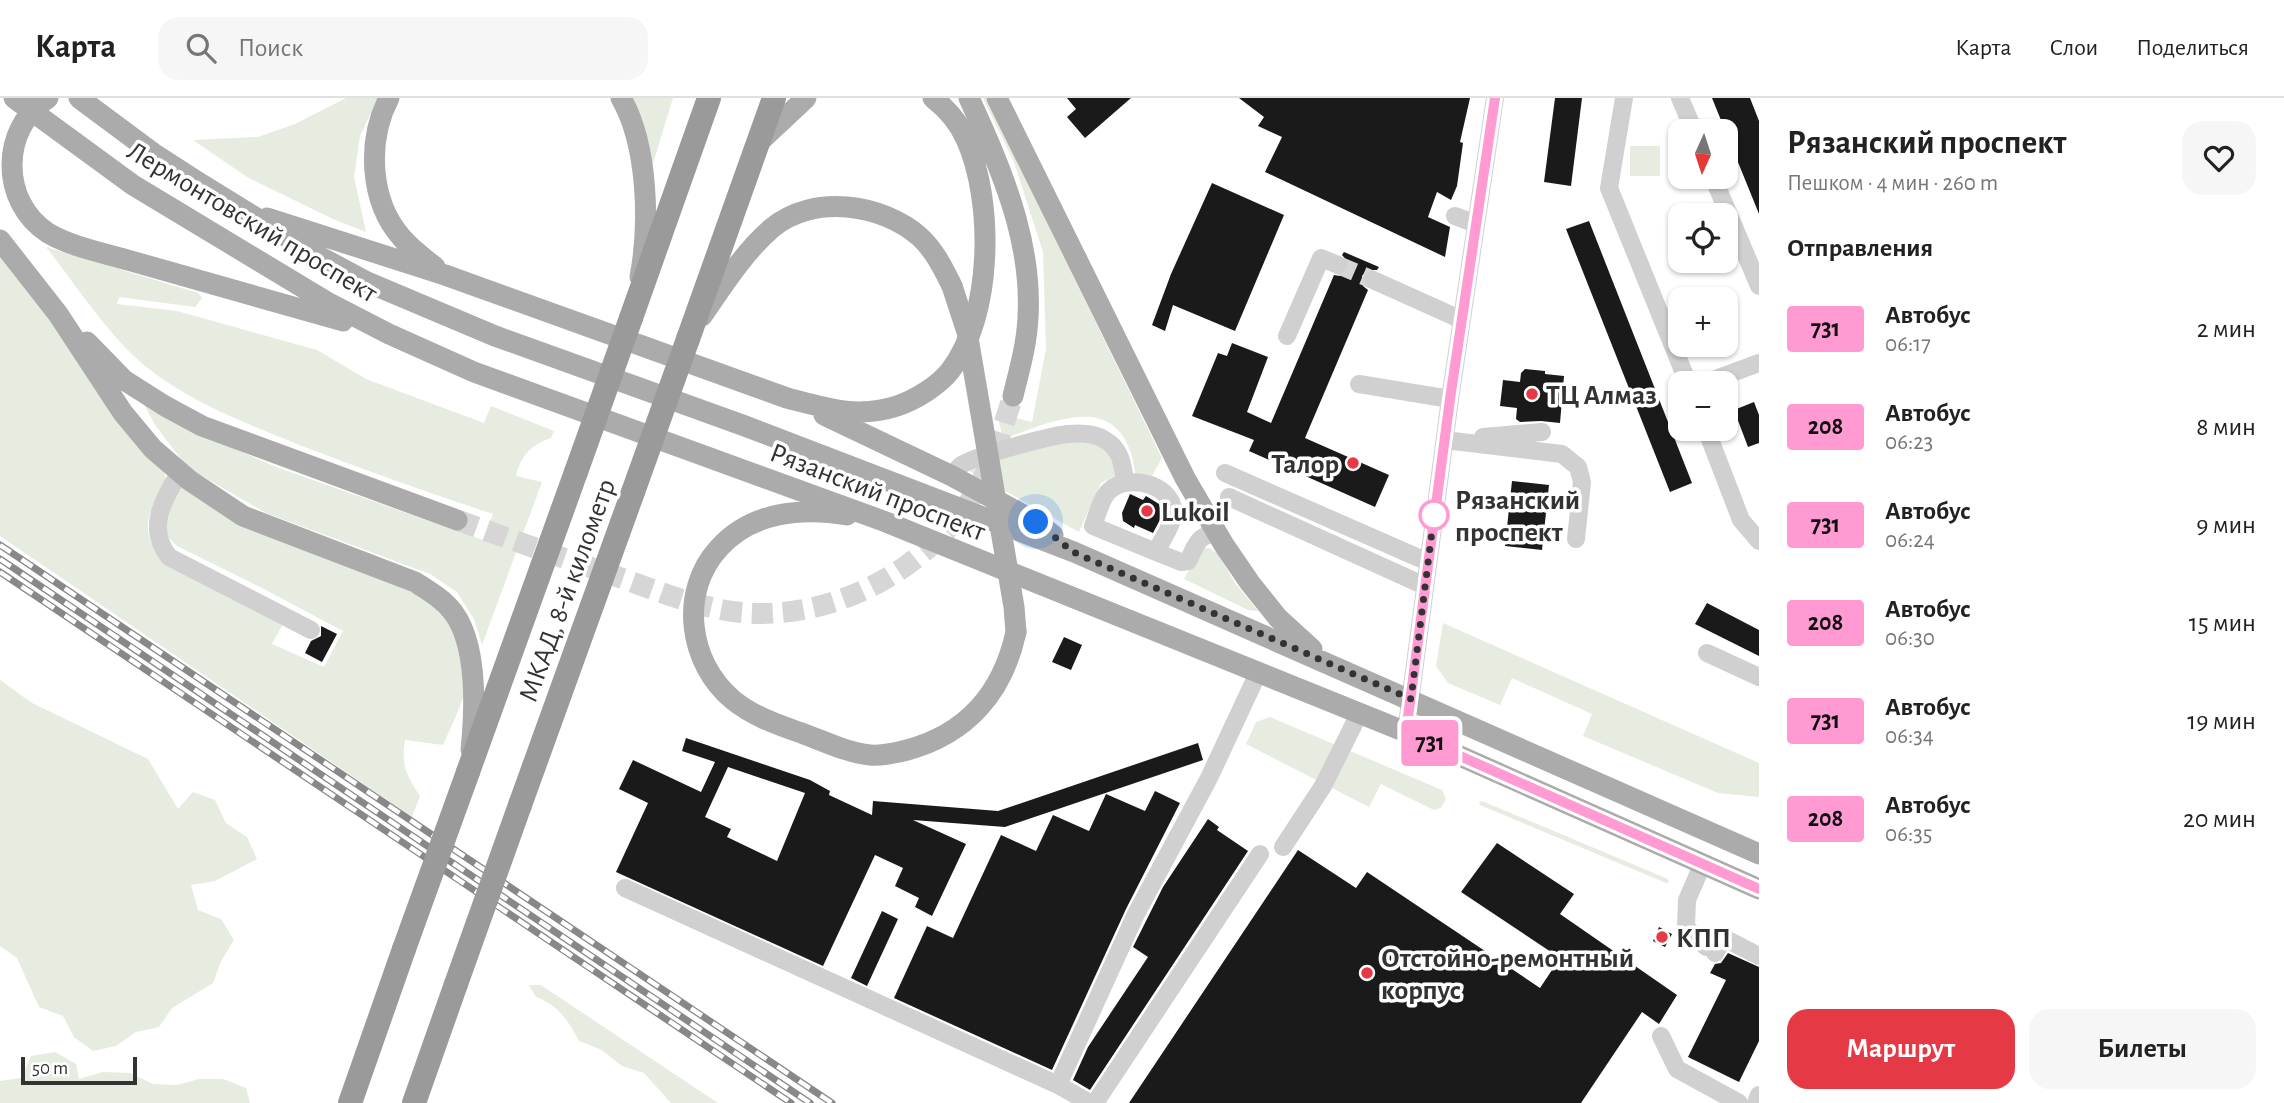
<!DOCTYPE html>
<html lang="ru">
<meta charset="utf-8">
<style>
:root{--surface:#fff;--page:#f6f6f6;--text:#222;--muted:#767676;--line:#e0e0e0;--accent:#e63946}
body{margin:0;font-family:"Alegreya Sans",sans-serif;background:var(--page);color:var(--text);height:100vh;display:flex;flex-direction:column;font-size:26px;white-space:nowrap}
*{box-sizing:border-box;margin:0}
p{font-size:23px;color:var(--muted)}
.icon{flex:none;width:38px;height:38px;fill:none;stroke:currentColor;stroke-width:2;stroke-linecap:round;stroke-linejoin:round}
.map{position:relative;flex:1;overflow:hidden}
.details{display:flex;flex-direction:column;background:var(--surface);width:525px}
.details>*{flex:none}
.badge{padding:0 14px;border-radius:5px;font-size:24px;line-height:46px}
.needle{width:46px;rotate:183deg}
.tools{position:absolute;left:1668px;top:21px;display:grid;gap:14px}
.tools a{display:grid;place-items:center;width:70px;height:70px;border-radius:14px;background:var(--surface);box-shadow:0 2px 5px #0004;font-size:35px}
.scale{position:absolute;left:21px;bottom:18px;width:116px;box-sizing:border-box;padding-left:7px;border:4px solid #333;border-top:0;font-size:19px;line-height:24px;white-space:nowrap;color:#333;-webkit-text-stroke:5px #fff;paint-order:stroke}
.you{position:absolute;width:35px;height:35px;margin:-18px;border:5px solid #fff;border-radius:50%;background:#1a73e8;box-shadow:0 0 0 10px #1a73e833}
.map>.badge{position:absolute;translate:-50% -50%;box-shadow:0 0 0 4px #fff}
h2{padding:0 28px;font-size:26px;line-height:63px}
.round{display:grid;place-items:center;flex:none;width:74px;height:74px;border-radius:21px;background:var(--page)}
.summary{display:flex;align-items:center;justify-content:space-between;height:119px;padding:0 28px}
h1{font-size:33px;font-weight:600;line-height:52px}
.cta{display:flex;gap:14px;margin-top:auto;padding:14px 28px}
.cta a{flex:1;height:80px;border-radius:21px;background:var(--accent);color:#fff;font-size:28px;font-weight:600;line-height:80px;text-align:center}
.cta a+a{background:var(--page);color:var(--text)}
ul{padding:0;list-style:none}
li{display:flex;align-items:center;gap:21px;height:98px;padding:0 28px}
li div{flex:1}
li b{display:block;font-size:26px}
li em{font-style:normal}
li .badge{min-width:77px;font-weight:700;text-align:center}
header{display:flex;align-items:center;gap:42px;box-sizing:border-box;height:98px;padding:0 35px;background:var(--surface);border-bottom:2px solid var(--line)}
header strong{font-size:33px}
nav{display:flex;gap:38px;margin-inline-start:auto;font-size:24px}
.search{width:490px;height:63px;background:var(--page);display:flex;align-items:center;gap:18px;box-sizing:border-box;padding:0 24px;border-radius:21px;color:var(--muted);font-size:26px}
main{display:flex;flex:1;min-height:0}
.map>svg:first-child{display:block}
.green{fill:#e6ecdf}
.building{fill:#1a1a1a;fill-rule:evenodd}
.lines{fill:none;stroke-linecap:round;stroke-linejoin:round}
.minor-tunnel{stroke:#d6d6d6;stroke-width:18;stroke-dasharray:18 9;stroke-linecap:butt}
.major-tunnel{stroke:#d6d6d6;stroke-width:21;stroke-dasharray:21 10;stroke-linecap:butt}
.minor{stroke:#d0d0d0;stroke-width:18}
.major{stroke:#ababab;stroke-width:21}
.highway{stroke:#9a9a9a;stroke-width:24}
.rail-casing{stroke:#888;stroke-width:7}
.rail{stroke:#fff;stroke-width:4.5;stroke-dasharray:13;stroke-linecap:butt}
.major-bridge{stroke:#ababab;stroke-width:21}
.highway-bridge{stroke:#9a9a9a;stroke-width:24}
.line-casing{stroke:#fff;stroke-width:16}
.line{stroke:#ff9ad2;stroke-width:10}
.walk{stroke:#333;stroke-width:7;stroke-dasharray:0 12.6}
.poi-dot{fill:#e63946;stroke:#fff;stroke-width:2.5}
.stop-dot{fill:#fff;stroke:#ff9ad2;stroke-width:3.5}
.labels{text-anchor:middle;stroke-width:7;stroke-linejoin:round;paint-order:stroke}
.street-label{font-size:28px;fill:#333;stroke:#fff}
.poi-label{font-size:28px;font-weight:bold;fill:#333;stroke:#fff;text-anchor:start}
.stop-label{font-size:28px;font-weight:bold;fill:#333;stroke:#fff;text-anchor:start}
</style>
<header>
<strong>Карта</strong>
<div class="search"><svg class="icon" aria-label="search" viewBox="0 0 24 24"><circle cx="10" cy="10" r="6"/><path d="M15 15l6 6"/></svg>Поиск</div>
<nav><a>Карта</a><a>Слои</a><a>Поделиться</a></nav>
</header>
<main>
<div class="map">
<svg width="1759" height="1005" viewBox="0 0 1759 1005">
<rect width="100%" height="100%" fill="#fff"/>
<path class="green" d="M346 0H378L360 38 354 79 366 134 335 122 247 79 193 42 258 39 295 26Z
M628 0H673L651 72Z
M983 0H986L1162 360 1152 378 1144 380 1136 378C1134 369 1133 359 1129 350 1107 294 1042 328 1003 341L997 315 1032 324 1046 251 1043 154 1014 64Z
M1630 48H1660V78H1630Z
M0 148 159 364 167 382C150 413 138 426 159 460L284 524 272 546 324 569 343 533 262 490 177 448 165 436 164 417 183 385 257 432 434 503C455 528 470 562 464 595 460 612 450 631 443 647L405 642C401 668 406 676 420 698L412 719 0 438Z
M46 149 198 195 202 200 195 209 119 199 117 206 177 213 317 252 366 281 484 325 491 308 554 333 551 340C532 346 520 358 516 378L542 384 482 547 474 521 457 494 430 476 266 415 187 369 155 327 138 295 199 335 276 369 483 442 493 416C429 395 365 372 302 348 248 326 191 305 145 268 108 237 76 187 46 149Z
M1089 340 1111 355 1117 377 1101 385 1079 434 966 371 1065 342Z
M1201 450H1209L1218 456 1235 485 1258 513 1248 512 1184 481Z
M1443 525 1759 665V699L1718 695 1583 638 1592 616 1512 580 1500 607 1448 585 1436 568Z
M0 582 32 605 148 661 178 711 193 694 215 702 226 725 247 739 257 761 215 783 191 787 198 812 221 821 234 842 221 863 213 885 172 910 159 929 136 934 116 948 93 953 74 939 63 918 39 909 17 860 0 848Z
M1270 619 1442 692 1446 701 1441 710 1434 712 1381 686 1369 709 1246 646 1256 624Z
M1482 703 1668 781 1669 784 1666 785 1480 707 1479 704Z
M529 887H541L718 1005H671L644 975 622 968 602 952 579 943C568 922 558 907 536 899Z
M55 954 76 966 79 981 103 974 130 975 153 986 177 987 199 981H223L246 990 250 1005H0V983L21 980 31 958Z"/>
<path class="building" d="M1067 0H1131L1085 40 1067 19 1076 11Z
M1239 0H1470L1460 44 1463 45 1457 88 1451 102 1437 94 1428 119 1450 129 1445 159 1265 74 1282 39 1258 28 1264 19Z
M1555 0H1582L1571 88 1544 84Z
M1712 0H1750L1759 23V116Z
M1212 85 1284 117 1235 233 1173 207 1165 233 1152 227 1171 176Z
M1589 123 1692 385 1670 394 1566 131Z
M1344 154 1379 169 1377 172H1367L1362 178 1363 188 1368 192 1305 340 1389 377 1375 409 1249 353 1254 342 1192 318 1218 255 1227 258 1232 245 1268 259 1247 314 1271 325 1334 177 1340 178 1348 172 1349 165 1342 157Z
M1525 271 1545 273V276L1564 278 1560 325 1541 323 1520 324 1516 321 1517 310 1500 308 1503 282 1520 284 1521 275Z
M1754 304 1759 317V345L1748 349 1734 312Z
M1512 383 1549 387 1542 452 1505 448Z
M1130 396 1143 402 1146 398 1159 406 1162 418 1153 435 1135 427 1134 430 1123 423 1122 415Z
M1707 505 1759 532V558L1695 526Z
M321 528 337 536 322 564 305 555 311 543 321 538Z
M1064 539 1082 547 1071 572 1052 564Z
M686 640 810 682 830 693 829 697 872 717 873 703 998 713 1198 645 1203 662 1005 729 913 722 966 746 932 818 915 809 919 800 895 788 903 770 875 757 823 868 616 774 648 705 619 691 633 662 701 694 715 664 682 653ZM728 669 805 695 777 763 727 739 731 731 705 719Z
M1155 693 1180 705 1126 811 1052 972 894 900 927 828 953 840 1001 737 1036 753 1053 717 1089 733 1106 696 1145 713Z
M1208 721 1219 729 1217 732 1248 753 1090 992 1073 982 1088 949 1148 859 1133 849 1163 789Z
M1497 745 1574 796 1560 816 1677 897 1659 926 1642 914 1581 1005H1129L1298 752 1356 790 1367 774 1540 890 1560 860 1461 794Z
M882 813 898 821 867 888 851 880Z
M1659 829 1672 836 1665 849 1653 843Z
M1728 855 1759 869V943L1739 984 1688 959 1726 882 1710 875 1715 866 1721 865Z"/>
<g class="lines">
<path class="minor-tunnel" d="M1338 167 1373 182"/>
<path class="major-tunnel" d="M457 422C507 440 557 458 607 475 644 488 680 503 718 511 819 532 929 476 979 388 994 360 1003 328 1013 298"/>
<path class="minor" d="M1624 0 1609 90 1688 285
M1680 0 1694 33
M1713 79 1759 188
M1455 118 1476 126
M1373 182 1462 222
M1287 238 1321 160 1338 167
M1705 285 1759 265
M1359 286 1450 301
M1706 331 1741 422 1759 443
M1483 339 1542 334
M1445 342 1562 356 1578 369 1582 384 1576 441
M180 374C163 402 146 430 169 459L311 532
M1225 375 1428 464
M952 378C955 373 958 369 963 366 979 357 1049 338 1068 336 1080 335 1095 335 1105 342 1121 351 1123 367 1125 384
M1229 399 1425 488
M1156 454 1093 428C1097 418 1101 400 1109 393 1128 374 1178 387 1173 419 1171 430 1161 443 1156 454L1181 464 1188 463C1196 448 1198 435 1217 436
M1707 555 1759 579
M1406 634 1450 301 1495 0
M1283 749 1323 688 1359 616
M1703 765 1687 802 1686 829 1706 849
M625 790 1058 987 1136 816 1209 680 1258 575
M1715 855 1724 840 1759 858
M1661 938 1677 971 1739 1005
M1058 987 1090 1005
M1095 1005 1260 756
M1756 1005 1759 997"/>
<path class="major" d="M14 0 133 87 327 204 389 236 474 274 886 424 1406 634 1759 791
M79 0 153 55 198 84 311 154 367 184 495 238 745 328 1074 454 1759 756
M389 0C367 42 369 103 402 140 411 151 424 160 435 169
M621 0C648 47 650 126 640 179
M969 0C1004 76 1040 160 1025 246 1022 264 1017 281 1013 298
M997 0 1185 380 1224 447 1250 485 1278 520 1312 551
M759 44 806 0
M267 120 445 177 787 300C825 310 857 321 897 308 915 302 938 288 950 273 993 218 994 103 966 41 959 25 947 11 933 0
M0 142 58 216 123 315 153 351 189 382 243 418 415 484C429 493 443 501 453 514 478 547 475 613 471 652
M124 161 343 223
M702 218C722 189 744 154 772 130 812 96 882 105 920 139 935 153 943 170 952 188
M87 244 124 282 165 308 202 328 457 422
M824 317 952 378 1036 424 1053 437
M847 417C802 409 751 414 719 450 679 493 688 565 733 602 754 619 779 627 804 636 826 644 848 655 870 657 882 658 896 655 907 652 967 636 1003 594 1016 534"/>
<path class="highway" d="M631 220 709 0
M688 241 774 0
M468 674 576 374
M520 707 633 394
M350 1005 404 851
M414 1005 456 886"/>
<g class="rail-casing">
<path id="rail" d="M0 447 832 1005
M0 461 810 1005
M0 474 791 1005"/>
</g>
<use href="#rail" class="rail"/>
<path class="major-bridge" d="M48 0C0 30 0 104 48 135 70 148 99 154 124 161
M952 188 967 234 1014 509 1016 534"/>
<path class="highway-bridge" d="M576 374 631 220
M633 394 688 241
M404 851 468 674
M456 886 520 707"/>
</g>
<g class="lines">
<g class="line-casing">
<path id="line" d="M1495 0 1450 301 1406 634 1759 791"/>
</g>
<use href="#line" class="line"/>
<path class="walk" d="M1036 424 1073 454 1411 601 1434 417"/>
</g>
<g class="poi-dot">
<circle cx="1532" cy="296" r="7"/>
<circle cx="1353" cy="365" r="7"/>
<circle cx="1147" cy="413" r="7"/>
<circle cx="1662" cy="839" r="7"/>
<circle cx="1367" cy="875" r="7"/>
</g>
<circle class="stop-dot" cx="1434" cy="417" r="14"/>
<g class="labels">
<g class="street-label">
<text transform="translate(253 123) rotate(31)" y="10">Лермонтовский проспект</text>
<text transform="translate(878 393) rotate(21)" y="10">Рязанский проспект</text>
<text transform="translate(566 492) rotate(-70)" y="10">МКАД, 8-й километр</text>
</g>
<g class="poi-label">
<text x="1546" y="306">ТЦ Алмаз</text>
<text x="1339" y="375" text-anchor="end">Талор</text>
<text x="1161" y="423">Lukoil</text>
<text x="1676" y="849">КПП</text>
<text x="1381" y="869">Отстойно-ремонтный<tspan x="1381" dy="32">корпус</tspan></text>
</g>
<g class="stop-label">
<text x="1455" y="411">Рязанский<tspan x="1455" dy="32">проспект</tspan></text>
</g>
</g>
</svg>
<div class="tools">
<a><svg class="needle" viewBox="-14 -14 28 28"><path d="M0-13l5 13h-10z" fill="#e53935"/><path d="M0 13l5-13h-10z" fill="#767676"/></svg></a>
<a><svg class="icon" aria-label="locate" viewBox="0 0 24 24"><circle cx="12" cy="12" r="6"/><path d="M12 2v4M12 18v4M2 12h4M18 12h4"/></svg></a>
<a>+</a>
<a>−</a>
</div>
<div class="scale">50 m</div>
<div class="you" style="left:1036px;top:424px"></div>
<b class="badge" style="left:1430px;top:645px;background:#ff9ad2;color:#111">731</b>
</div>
<section class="details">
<div class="summary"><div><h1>Рязанский проспект</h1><p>Пешком · 4 мин · 260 m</p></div><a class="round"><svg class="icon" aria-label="heart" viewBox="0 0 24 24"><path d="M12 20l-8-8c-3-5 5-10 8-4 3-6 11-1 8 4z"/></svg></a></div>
<h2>Отправления</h2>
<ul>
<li><span class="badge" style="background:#ff9ad2;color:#111">731</span><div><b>Автобус</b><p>06:17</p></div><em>2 мин</em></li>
<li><span class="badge" style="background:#ff9ad2;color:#111">208</span><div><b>Автобус</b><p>06:23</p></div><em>8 мин</em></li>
<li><span class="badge" style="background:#ff9ad2;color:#111">731</span><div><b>Автобус</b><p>06:24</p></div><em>9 мин</em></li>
<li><span class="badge" style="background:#ff9ad2;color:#111">208</span><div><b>Автобус</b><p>06:30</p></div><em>15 мин</em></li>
<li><span class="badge" style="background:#ff9ad2;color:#111">731</span><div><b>Автобус</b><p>06:34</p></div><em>19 мин</em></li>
<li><span class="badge" style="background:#ff9ad2;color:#111">208</span><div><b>Автобус</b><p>06:35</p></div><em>20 мин</em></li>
</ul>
<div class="cta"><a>Маршрут</a><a>Билеты</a></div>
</section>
</main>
